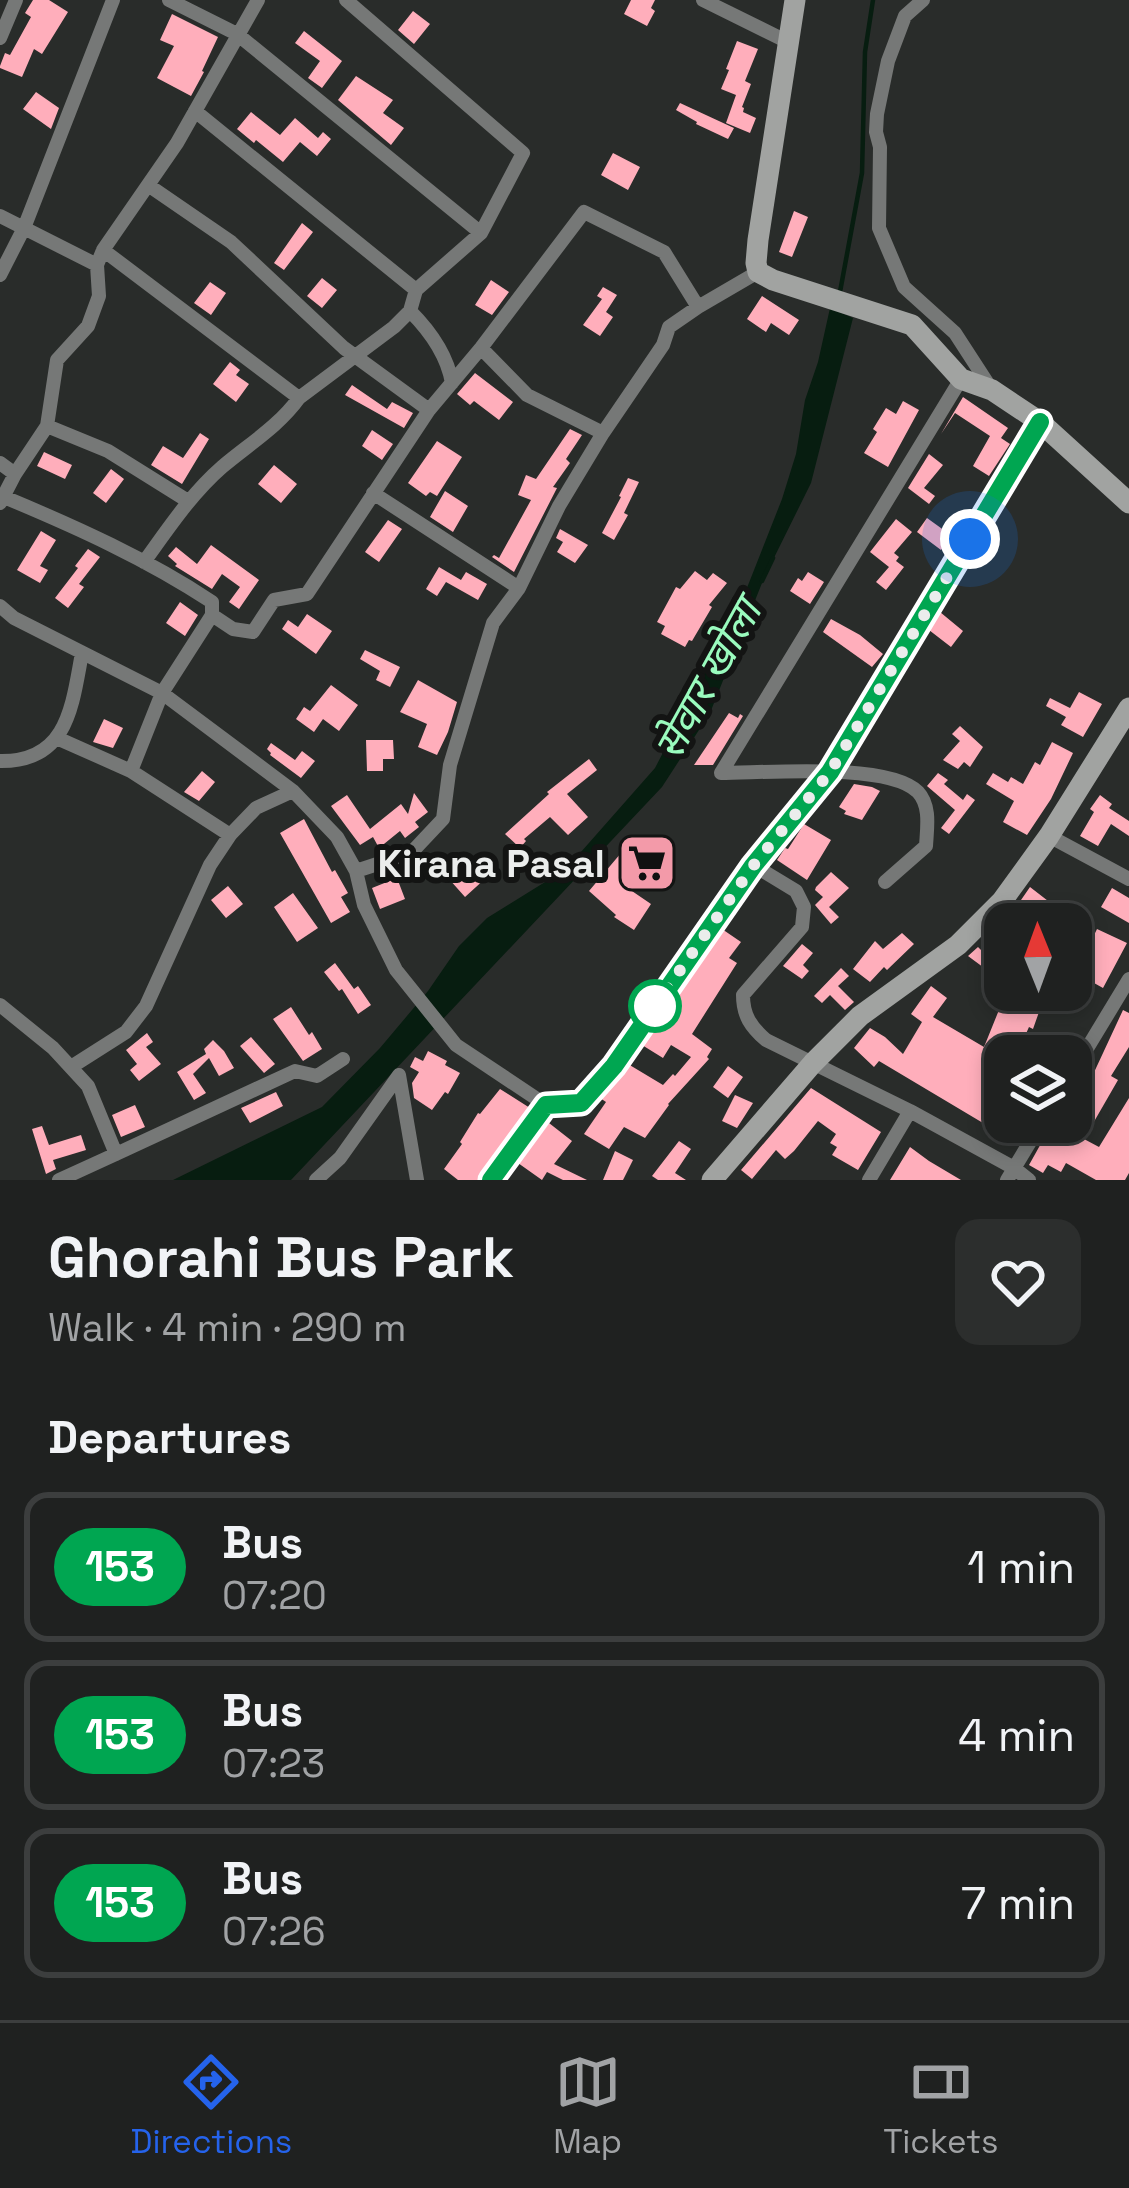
<!DOCTYPE html>
<meta charset="utf-8">
<style>
:root{--surface:#1f2120;--page:#2c2e2d;--text:#f1f3f6;--muted:#a1a3a5;--line:#3c3e3e;--accent:#2563eb}
body{margin:0;font-family:"Space Grotesk","Noto Sans Devanagari",sans-serif;background:var(--page);color:var(--text);height:100vh;display:flex;flex-direction:column;font-size:45px;white-space:nowrap}
*{box-sizing:border-box;margin:0}
p{font-size:39px;color:var(--muted)}
.icon{flex:none;width:66px;height:66px;fill:none;stroke:currentColor;stroke-width:2;stroke-linecap:round;stroke-linejoin:round}
.map{position:relative;height:1180px;overflow:hidden}
.panel{display:flex;flex-direction:column;background:var(--surface);flex:1}
.panel>*{flex:none}
.badge{padding:0 24px;border-radius:39px;font-size:42px;line-height:78px}
.needle{width:78px;rotate:359deg}
.controls{position:absolute;left:984px;top:903px;display:grid;gap:24px}
.controls a{display:grid;place-items:center;width:108px;height:108px;border-radius:24px;background:var(--surface);box-shadow:0 6px 18px #0003,0 0 0 3px var(--line);font-size:60px}
.you{position:absolute;width:60px;height:60px;margin:-30px;border:9px solid #fff;border-radius:50%;background:#1a73e8;box-shadow:0 0 0 18px #1a73e833}
.map>.badge{position:absolute;translate:-50% -50%;box-shadow:0 0 0 6px #fff}
h2{padding:0 48px;font-size:45px;line-height:108px}
.round{display:grid;place-items:center;flex:none;width:126px;height:126px;border-radius:24px;background:var(--page)}
.headline{display:flex;align-items:center;justify-content:space-between;height:204px;padding:0 48px}
h1{font-size:57px;font-weight:800;line-height:90px}
ul{padding:0;list-style:none}
li{display:flex;align-items:center;gap:36px;height:150px;margin:0 24px 18px;padding:0 24px;border:6px solid var(--line);border-radius:24px}
li div{flex:1}
li b{display:block;font-size:45px}
li em{font-style:normal}
li .badge{min-width:132px;font-weight:700;text-align:center}
.tabs{display:flex;justify-content:space-around;align-items:center;height:168px;border-top:3px solid var(--line);background:var(--surface);font-size:33px;color:var(--muted)}
.tabs a{display:grid;justify-items:center;gap:6px}
.tabs .current{color:var(--accent)}
.map>svg:first-child{display:block}
.water{fill:#071d10}
.lines{fill:none;stroke-linecap:round;stroke-linejoin:round}
.stream{stroke:#071d10;stroke-width:4.5}
.building{fill:#ffaebb}
.street{stroke:#767877;stroke-width:14}
.secondary{stroke:#a1a3a1;stroke-width:21}
.line-casing{stroke:#fff;stroke-width:27}
.line{stroke:#00a651;stroke-width:18}
.walk{stroke:#ebedec;stroke-width:12;stroke-dasharray:0 21.6}
.stop-dot{fill:#fff;stroke:#00a651;stroke-width:6}
.labels{text-anchor:middle;stroke-width:12;stroke-linejoin:round;paint-order:stroke}
.poi-label{font-size:39px;font-weight:bold;fill:#ebedec;stroke:#131413;text-anchor:end}
.water-label{font-size:42px;font-style:italic;fill:#9afbbe;stroke:#131413}
</style>
<div class="map">
<svg width="1129" height="1180" viewBox="0 0 1129 1180">
<rect width="100%" height="100%" fill="#292c2a"/>
<path class="water" d="M830 308 853 318 811 483 764 578 710 713 662 787 291 1180H173L322 1107 380 1048 428 991 459 946 487 918 566 869 655 768 741 603 782 499 796 454 805 400 818 362Z"/>
<g class="lines">
<path class="stream" d="M840 292 862 173 865 52 873 0
M762 581 773 558"/>
</g>
<path class="building" d="M33 0H49L68 12 42 54 34 49 22 77 0 68V66L5 53 10 55 31 17 25 13Z
M631 0H655L651 8 655 11 647 26 624 14Z
M413 11 430 24 414 44 398 30Z
M172 14 218 37 202 71 204 72 191 96 157 78 174 46 160 40Z
M304 31 342 61 322 88 308 78 320 61 295 43Z
M737 41 758 49 745 81 751 84 742 107 744 108 743 112 756 118 750 133 726 123 736 95 721 89 729 70 726 69Z
M356 76 393 100 383 113 404 128 391 145 338 100Z
M36 92 59 108 51 129 23 109Z
M680 103 734 128 728 139 696 124 697 122 676 110Z
M251 112 280 135 295 118 318 138 323 132 331 139 317 156 300 142 283 162 256 140 254 143 237 129Z
M613 153 640 167 628 190 601 175Z
M794 211 808 217 792 257 779 252Z
M302 223 313 232 284 270 274 263Z
M322 278 337 290 322 308 307 296Z
M491 280 509 292 492 315 475 305Z
M210 282 226 293 211 315 194 303Z
M603 287 617 295 606 312 613 317 600 336 583 325 602 299 597 296Z
M762 296 799 320 789 335 771 323 766 332 747 319Z
M230 362 240 370 236 375 249 384 236 402 213 384Z
M475 373 513 402 499 420 474 401 470 405 457 394Z
M352 385 387 409 392 402 413 413 404 428 345 395Z
M963 397 1008 428 1001 438 1010 444 989 476 973 466 990 436 955 413 941 434Z
M903 401 919 410 888 467 864 453 877 432 873 429 886 408 896 414Z
M570 429 582 435 566 459 570 463 553 487 557 488 514 572 492 557 494 555 499 558 531 500 518 495 526 475 536 479Z
M372 430 393 444 382 460 362 446Z
M200 433 209 439 182 484 151 465 163 446 183 458Z
M437 441 462 457 437 496 430 492 426 496 408 483Z
M44 452 72 465 65 479 37 466Z
M929 454 943 465 924 488 935 496 929 504 908 488Z
M274 465 297 484 281 503 258 484Z
M111 469 124 479 106 503 93 493Z
M628 478 639 482 624 513 628 515 614 540 602 533 621 497 619 496Z
M445 491 468 506 453 532 430 517Z
M927 518 952 536 941 550 917 532Z
M896 519 912 532 894 553 899 557 896 561 904 567 886 590 876 582 889 567 870 552Z
M388 520 402 529 379 562 365 552Z
M560 529 588 545 575 563 557 552 563 542 556 538Z
M41 531 56 540 40 566 48 570 40 583 17 570Z
M211 545 259 580 239 609 229 602 240 587 222 574 212 589 175 566 177 564 168 556 176 547 197 564Z
M88 549 100 557 79 584 84 587 68 608 55 598 78 568 75 566Z
M439 567 461 580 466 572 487 584 478 600 446 582 437 596 426 589Z
M695 571 707 580 713 573 727 583 709 605 712 607 692 641 689 640 685 647 661 634 665 626 657 622 676 587 680 589Z
M808 572 824 582 810 604 790 591 798 578 802 581Z
M180 602 198 615 185 636 166 623Z
M940 612 963 631 951 647 929 630Z
M307 614 332 631 316 654 282 629 288 620 298 627Z
M831 619 860 635 883 654 872 667 823 632Z
M365 650 400 667 390 687 376 680 380 671 360 659Z
M418 680 457 702 448 732 437 755 418 747 427 724 400 712Z
M331 685 358 705 339 731 323 719 314 732 296 719 304 707 310 711Z
M1079 692 1102 704 1083 737 1061 725 1066 717 1046 706 1050 698 1070 708Z
M729 713 738 718 740 714 743 716 713 765H694Z
M104 719 123 728 113 748 93 742Z
M960 726 983 747 970 767 964 762 958 769 943 760 960 741 952 734Z
M366 740H393L394 759H383V771H367Z
M1052 742 1073 753 1051 799 1027 835 1003 822 1014 801 986 784 993 773 1008 782 1011 777 1023 784 1035 762 1040 765Z
M271 743 295 760 302 751 315 761 301 778 270 755 271 753 267 749Z
M589 759 597 770 567 794 588 817 568 835 550 817 524 839 526 841 520 848 505 834 549 794 547 792Z
M202 771 215 782 199 801 184 792Z
M938 773 948 780 944 784 963 800 967 794 975 800 949 834 941 828 955 810 927 786Z
M854 784 872 787 880 791 862 820 844 814 846 811 839 807Z
M414 793 428 812 415 822 419 827 405 838 400 831 379 848 373 837 360 845 331 806 347 795 370 829 401 804 408 814Z
M1100 795 1112 804 1109 808 1129 821V836L1111 824 1098 846 1080 836 1094 812 1090 809Z
M304 819 332 872 335 870 348 893 341 897 350 912 331 923 280 833Z
M804 824 831 840 807 880 777 860 785 848 788 849Z
M648 848 662 857 655 868 650 865 629 889 651 904 634 930 614 917 616 915 589 891 621 853 637 866Z
M471 859 487 877 465 897 449 879Z
M831 872 849 888 829 907 839 917 831 924 815 905 823 897 815 890 816 887Z
M397 878 405 899 380 909 372 888Z
M228 886 243 904 226 918 211 900Z
M1030 887 1061 911 1052 924 1034 911 1026 923 1012 913Z
M1112 888 1129 898V923L1101 907Z
M293 893 318 928 297 942 274 907Z
M722 929 741 942 729 958 737 963 692 1034 712 1049 707 1057 709 1059 668 1104 669 1105 645 1138 624 1127 609 1149 584 1134 606 1102 600 1098 628 1064 663 1085 673 1074 675 1076 691 1057 671 1045 663 1058 642 1045Z
M1097 929 1127 943 1103 988 1094 983 1088 993 1075 985 1081 974 1071 968V962L1076 954 1083 958Z
M1005 930V962L995 976 968 956 978 947 986 955Z
M902 933 914 944 887 970 884 967 870 982 853 969 875 941 883 949Z
M802 944 813 953 803 965 809 971 802 979 783 966Z
M335 963 354 989 358 986 371 1005 358 1014 342 989 339 991 324 972Z
M841 968 849 976 838 986 854 1002 845 1010 830 995 822 1003 814 996Z
M931 986 947 998 933 1017 984 1047 1003 1000 1039 1012 1033 1029 1029 1027 1020 1047 1005 1041V1087L983 1123 879 1061 874 1067 854 1048 870 1028 885 1037 903 1054 922 1022 911 1014Z
M291 1007 309 1035 312 1032 322 1049 303 1061 273 1019Z
M1123 1010 1129 1013V1047L1111 1076 1118 1080 1084 1139 1099 1147 1129 1098V1173L1125 1180H1096L1066 1163 1061 1172 1048 1165 1043 1173 1029 1165 1053 1122H1071V1099L1086 1079 1090 1081Z
M147 1033 153 1042 146 1047 161 1064 139 1081 130 1070 137 1064 126 1050Z
M251 1037 275 1064 264 1073 240 1046Z
M213 1040 224 1051 234 1068 219 1076 209 1058 193 1074 206 1093 194 1100 177 1072 206 1054 204 1049Z
M428 1051 447 1061 445 1065 460 1073 448 1094 445 1092 432 1110 414 1098 412 1083 419 1072 410 1067 415 1057 423 1061Z
M728 1066 743 1077 728 1098 713 1087Z
M811 1088 881 1132 858 1170 832 1155 837 1147 830 1143 836 1134 818 1121 794 1151 785 1159 776 1150 752 1179 741 1170Z
M500 1089 530 1108 500 1147 481 1180H458L444 1169 462 1144 460 1142 478 1113 480 1114Z
M276 1092 283 1106 250 1123 241 1108Z
M735 1095 753 1103 737 1128 722 1121Z
M135 1105 145 1127 121 1137 112 1115Z
M549 1123 572 1141 554 1164 587 1180H563L547 1172 542 1180 518 1163Z
M42 1126 49 1145 81 1135 86 1150 53 1160 56 1169 46 1174 32 1129Z
M679 1141 691 1149 675 1173 686 1180H658L652 1176Z
M910 1147 929 1161 961 1180H890Z
M615 1151 633 1160 623 1180H603Z"/>
<g class="lines">
<path class="street" d="M169 0 237 34 481 233
M703 0 788 42
M923 0 905 16 888 61 877 114 876 132 880 147 879 228 904 287 955 333 992 390
M0 38 16 0
M195 111 416 290
M148 185 231 242 344 348 429 410
M0 216 97 265
M103 250 299 398
M0 275 24 228 113 0
M410 311C430 331 447 354 452 383
M481 348 527 395 603 433
M47 426 108 451 188 501
M0 463 15 474
M373 493 519 588
M4 497C76 527 147 559 212 602V615
M0 503 15 474 47 426 57 360 88 326 99 296 97 265 103 250 177 143 258 0
M144 562C168 529 191 494 222 467 249 444 278 427 299 398L394 327 410 311 416 290 481 233 523 153 346 0
M0 606 14 618 162 693 293 791 337 837 356 871 364 905 396 970 456 1045 546 1105
M59 739 131 771 230 835
M0 761C68 762 72 706 82 653
M131 771 162 693 212 615 233 629 253 632 274 600 307 594 429 410 481 348 584 212 664 252 698 307
M1049 836 1129 879
M753 865 796 891 804 907 802 927 743 995C743 1016 751 1027 766 1040L910 1111 1014 1168 1029 1180
M356 871 411 853 443 819 450 765 493 623 519 588 559 506 603 433 663 345 669 327 698 307 758 272
M885 882 926 846C927 828 931 806 918 792 889 762 763 773 721 773L961 379
M0 1005 53 1048 88 1086 116 1154 295 1071 317 1076 343 1059
M71 1067 126 1032 146 1006 210 865 230 835 256 808 293 791
M399 1075 417 1180
M1071 1075 1129 979
M59 1180 116 1154
M316 1180 340 1158 399 1075
M492 1180 546 1105 581 1103 614 1065 753 865 831 772 1040 422
M869 1180 910 1111
M1007 1180 1042 1122"/>
<path class="secondary" d="M795 0 758 240 756 263 758 272 773 280 912 325 961 379 992 390 1040 422 1129 503
M712 1180 813 1063 860 1016 958 945 1002 901 1049 836 1129 708"/>
</g>
<g class="lines">
<g class="line-casing">
<path id="line" d="M491 1180 546 1105 581 1103 614 1066 753 866 830 772 1040 422"/>
</g>
<use href="#line" class="line"/>
<path class="walk" d="M655 1006 753 866 830 772 970 539"/>
</g>
<defs>
<g id="supermarket-square" transform="scale(3)"><rect x="-9" y="-9" width="18" height="18" rx="4" fill="#f39aa9" stroke="#131413"/><path d="M-6-5.5h2.5l.6 2H6L4.5 2H-2.5L-4.4-4H-6ZM-1.5 3.2a1.3 1.3 0 1 0 .1 0ZM3 3.2a1.3 1.3 0 1 0 .1 0Z" fill="#111"/></g>
</defs>
<g fill-rule="evenodd">
<use href="#supermarket-square" x="647" y="863"/>
</g>
<circle class="stop-dot" cx="655" cy="1006" r="24"/>
<g class="labels">
<g class="poi-label">
<text x="605" y="877">Kirana Pasal</text>
</g>
<g class="water-label">
<text transform="translate(707 679) rotate(-61)" y="15">सेवार खोला</text>
</g>
</g>
</svg>
<div class="controls">
<a><svg class="needle" viewBox="-14 -14 28 28"><path d="M0-13l5 13h-10z" fill="#e53935"/><path d="M0 13l5-13h-10z" fill="#a1a3a5"/></svg></a>
<a><svg class="icon" aria-label="layers" viewBox="0 0 24 24"><path d="M12 4l9 5-9 5-9-5zM3 14l9 5 9-5"/></svg></a>
</div>
<div class="you" style="left:970px;top:539px"></div>
</div>
<section class="panel">
<div class="headline"><div><h1>Ghorahi Bus Park</h1><p>Walk · 4 min · 290 m</p></div><a class="round"><svg class="icon" aria-label="heart" viewBox="0 0 24 24"><path d="M12 20l-8-8c-3-5 5-10 8-4 3-6 11-1 8 4z"/></svg></a></div>
<h2>Departures</h2>
<ul>
<li><span class="badge" style="background:#00a651;color:#fff">153</span><div><b>Bus</b><p>07:20</p></div><em>1 min</em></li>
<li><span class="badge" style="background:#00a651;color:#fff">153</span><div><b>Bus</b><p>07:23</p></div><em>4 min</em></li>
<li><span class="badge" style="background:#00a651;color:#fff">153</span><div><b>Bus</b><p>07:26</p></div><em>7 min</em></li>
</ul>
</section>
<nav class="tabs">
<a class="current"><svg class="icon" aria-label="directions" viewBox="0 0 24 24"><path d="M12 3l9 9-9 9-9-9zM9 14v-3h6M13 9l2 2-2 2"/></svg>Directions</a>
<a><svg class="icon" aria-label="map" viewBox="0 0 24 24"><path d="M3 6l6-2 6 2 6-2v14l-6 2-6-2-6 2zM9 4v14M15 6v14"/></svg>Map</a>
<a><svg class="icon" aria-label="tickets" viewBox="0 0 24 24"><path d="M3 7h18v10H3zM15 7v10"/></svg>Tickets</a>
</nav>
